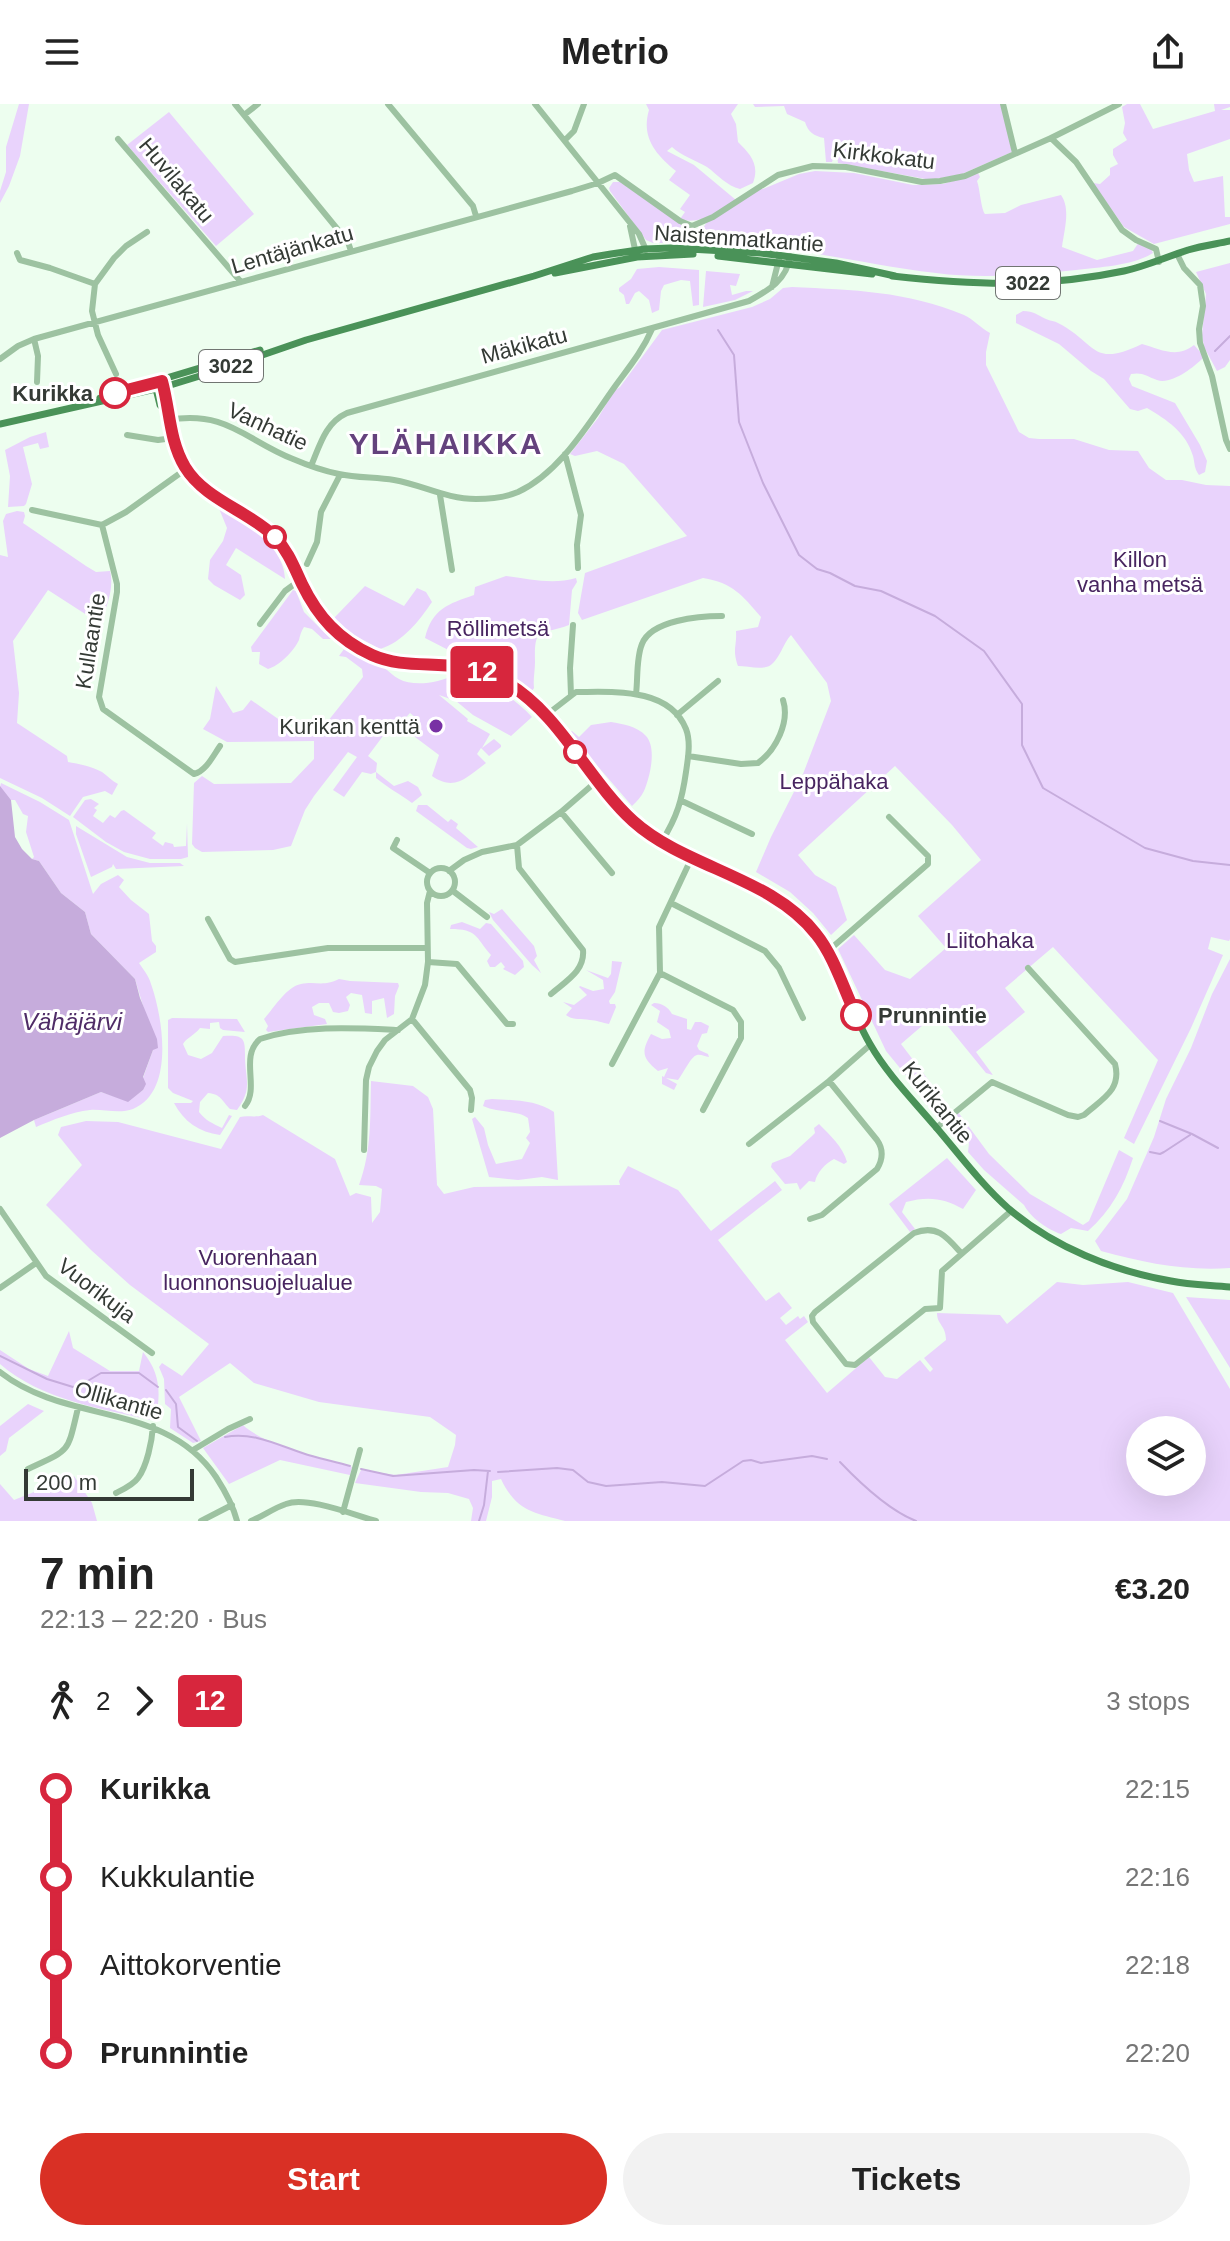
<!DOCTYPE html>
<meta charset="utf-8">
<style>
:root{--surface:#fff;--page:#f2f2f2;--text:#222;--muted:#767676;--accent:#d93025}
body{margin:0;font-family:Arial,sans-serif;background:var(--page);color:var(--text);height:100vh;display:flex;flex-direction:column;font-size:30px;white-space:nowrap}
*{box-sizing:border-box;margin:0}
p{font-size:26px;color:var(--muted)}
.icon{flex:none;width:44px;height:44px;fill:none;stroke:currentColor;stroke-width:2;stroke-linecap:round;stroke-linejoin:round}
.map{position:relative;height:1417px;overflow:hidden}
.sheet{display:flex;flex-direction:column;background:var(--surface);flex:1}
.sheet>*{flex:none}
.badge{padding:0 16px;border-radius:6px;font-size:28px;line-height:52px}
.buttons{position:absolute;left:1126px;top:1312px;display:grid;gap:16px}
.buttons a{display:grid;place-items:center;width:80px;height:80px;border-radius:50%;background:var(--surface);box-shadow:0 8px 32px #0002;font-size:40px}
.scale{position:absolute;left:24px;bottom:20px;width:170px;box-sizing:border-box;padding-left:8px;border:4px solid #343a35;border-top:0;font-size:22px;line-height:28px;white-space:nowrap;color:#343a35;-webkit-text-stroke:6px #fff;paint-order:stroke}
.map>.badge{position:absolute;translate:-50% -50%;box-shadow:0 0 0 4px #fff}
.legs{display:flex;align-items:center;gap:12px;height:88px;padding:0 40px;font-size:26px}
.legs p{margin-inline-start:auto}
.headline{display:flex;align-items:center;justify-content:space-between;height:136px;padding:0 40px}
h1{font-size:44px;font-weight:800;line-height:60px}
.action{display:flex;gap:16px;margin-top:auto;padding:16px 40px}
.action a{flex:1;height:92px;border-radius:48px;background:var(--accent);color:#fff;font-size:32px;font-weight:800;line-height:92px;text-align:center}
.action a+a{background:var(--page);color:var(--text)}
ul{padding:0 40px;list-style:none}
li{display:flex;align-items:center;gap:28px;height:88px;font-size:30px}
li i{display:grid;place-items:center;width:12px;height:100%;margin:0 10px;background:currentColor}
li i::after{content:'';width:20px;height:20px;margin:-10px;border:6px solid;border-radius:50%;background:var(--surface)}
li p{margin-inline-start:auto}
li:first-child i{background:linear-gradient(#0000 50%,currentColor 0)}
li:last-child i{background:linear-gradient(currentColor 50%,#0000 0)}
header{display:flex;justify-content:space-between;align-items:center;height:104px;padding:0 40px;background:var(--surface);font-size:36px;font-weight:800}
.map>svg:first-child{display:block}
.green{fill:#e9d3fc;fill-rule:evenodd}
.water{fill:#c6acdc}
.lines{fill:none;stroke-linecap:round;stroke-linejoin:round}
.stream{stroke:#c6acdc;stroke-width:2}
.minor{stroke:#9dc2a1;stroke-width:6}
.major{stroke:#4a9258;stroke-width:7}
.line-1-casing{stroke:#fff;stroke-width:18}
.line-1{stroke:#d7263d;stroke-width:12}
.stop-1-dot{fill:#fff;stroke:#d7263d;stroke-width:4}
.poi-dot{fill:#7831a4;stroke:#fff;stroke-width:3}
.labels{text-anchor:middle;stroke-width:6;stroke-linejoin:round;paint-order:stroke}
.shield{fill:#fff;stroke:#717572;stroke-width:2}
.shield-label{font-size:20px;font-weight:bold;fill:#343a35}
.street-label{font-size:22px;fill:#343a35;stroke:#fff}
.stop-label{font-size:22px;font-weight:bold;fill:#343a35;stroke:#fff;text-anchor:end}
.park-label{font-size:22px;fill:#482560;stroke:#fff}
.poi-label{font-size:22px;fill:#343a35;stroke:#fff;text-anchor:end}
.water-label{font-size:24px;font-style:italic;fill:#4f2c67;stroke:#fff}
.district-label{font-size:30px;font-weight:bold;letter-spacing:2px;fill:#64427d;stroke:#fff}
</style>
<header><svg class="icon" aria-label="menu" viewBox="0 0 24 24"><path d="M4 6h16M4 12h16M4 18h16"/></svg>Metrio<svg class="icon" aria-label="share" viewBox="0 0 24 24"><path d="M12 15V3M7 8l5-5 5 5M5 13v7h14v-7"/></svg></header>
<div class="map">
<svg width="1230" height="1417" viewBox="0 0 1230 1417">
<rect width="100%" height="100%" fill="#edfeef"/>
<path class="green" d="M19 0H29L20 52 9 82 0 99V87L6 68V43Z
M646 0H738L731 10 736 20 738 38C750 50 760 60 753 79L740 85C727 82 718 71 707 63 695 56 682 52 672 43L667 47 694 61 736 96C720 106 700 122 680 115L685 108 680 105 690 91 669 76 676 67C655 50 641 33 649 6Z
M753 0H1001L1012 48 962 70 931 76 838 59 837 52H834L832 58H826L824 34C814 32 808 28 805 18L787 10 784 2 755 3Z
M1127 0H1140L1153 25 1215 7 1214 0H1230V3L1221 6H1230V35L1187 50 1189 66 1194 78 1223 72 1225 113H1230V120L1154 140 1124 123 1093 79 1100 80 1110 71V64L1118 60 1113 51V45L1127 36 1123 29 1125 19 1122 3Z
M169 8 254 110 216 142 127 41Z
M815 67 854 69 913 81 943 80 978 69 980 73 977 77C980 85 981 105 985 110L1005 109 1021 101 1061 91C1071 105 1064 127 1062 143L1097 156 1133 147 1139 138 1151 145 1153 149C1132 162 1100 163 1076 166 1030 171 981 175 936 169 875 162 816 147 755 142 741 141 726 139 713 140L703 124 707 118 759 84 763 85 799 70Z
M613 78H620L682 121 674 133 668 134V139H653L646 136 610 87 609 84Z
M1230 159V256L1225 263 1217 267 1204 243 1202 231 1206 190 1196 168Z
M659 163 699 166V201L693 202 690 177 681 176 664 181 661 187 659 206 652 209 649 196 639 187 635 189 629 200H626L624 191 619 187V184L631 175 637 165Z
M706 167 740 170 736 182 730 181 732 191 746 187H753L735 196 703 203Z
M792 183C854 186 906 187 964 211 973 215 981 224 990 229L986 248V261L1019 328 1029 334 1039 335H1074L1109 346 1138 347 1149 364 1166 376H1182L1206 381 1230 382V835L1229 837 1211 833 1208 845 1223 851 1191 924 1134 1040 1124 1034 1158 956 1053 843 1005 884 1025 908 976 948 993 971 986 969 937 909 901 940 946 999 936 1008 886 947 838 845 854 831 885 866 910 875 946 844 918 812 981 756 952 721 895 662 798 751 815 771 836 783 847 816 831 831 813 809 790 788 756 768 771 733 803 670 831 597 827 579 791 531C783 539 778 561 766 563 758 565 746 562 738 562 732 545 737 543 736 527L758 523 761 513C742 491 733 479 703 474L582 516 578 509 585 469 687 432 624 360 597 347 575 352 570 350 598 314 614 287 620 283 662 226 752 203 770 195 783 184Z
M1023 207C1034 207 1037 211 1046 215 1050 217 1055 217 1058 219 1096 238 1091 265 1142 240 1160 245 1177 255 1194 241L1202 250 1203 254C1193 264 1171 281 1157 276 1146 272 1143 268 1131 270L1129 275 1132 282 1175 299 1200 341 1207 357 1205 368 1199 371C1194 364 1195 360 1193 352 1186 328 1167 316 1147 304L1138 307 1130 305 1104 275 1091 267 1059 240 1016 219V211Z
M46 328 49 343 40 345 38 339 23 343 32 380 26 400 24 402 8 403 10 372 5 346 30 333Z
M218 402C245 418 284 441 285 475L236 444 226 461 241 471 245 491 240 496 214 481 208 475 210 456 223 437 227 424Z
M17 407 24 408 25 412 23 419 86 462 96 468 110 467C114 482 108 500 102 514L93 515 48 486 13 537 19 589 17 619 67 652 68 658C79 660 91 662 102 668 108 672 112 677 118 680L112 691 105 687 83 693 70 712 42 694 0 674V451L8 453 3 417 6 410Z
M506 472C529 475 553 481 576 474L577 478 572 486 569 521C541 532 534 520 535 558 535 567 533 575 534 584L532 587 501 567 464 554 425 534C432 505 448 500 474 491L475 483Z
M365 482 404 502 417 484 426 488 432 498C419 517 403 538 380 545L350 529 334 514Z
M293 486 296 487 304 508 331 535H323L312 525 304 523C301 527 300 532 299 536 294 547 279 562 268 565L259 560 260 548H252L251 543Z
M344 545C357 553 370 557 384 564 389 567 393 572 399 575 413 583 440 579 453 571 485 577 510 589 532 613L511 632 473 611 456 597 439 591 468 615 467 617 490 630 482 644 494 635 501 641V643L489 652 481 644 477 650 486 659C467 673 455 688 432 672L439 651 407 627 416 614 410 609 390 631 386 628 368 652 377 659 376 668 394 682 408 677 418 683 422 691 412 699C400 690 388 684 376 674V668L371 670 362 668 344 693 333 686 357 653 348 648 314 692 305 706 291 742 273 746 202 748 195 744 192 740 194 679 202 672 214 680 291 679 314 655V637L227 638 203 625 210 615 216 582 233 609 243 606 251 596 301 631 320 627 363 573 362 565 346 553 339 552Z
M611 618C623 620 637 622 646 632 657 644 650 673 644 687 641 693 637 697 632 702L569 629 572 627 579 633 591 621Z
M1 679 40 698 69 716 93 790 101 780 118 771 124 776 119 783 131 796 149 810 152 837 156 842V848L139 859C143 865 149 872 151 880 163 914 175 988 133 1005 120 1010 103 1005 90 1006 71 1008 53 1016 36 1023L34 1016 101 988 128 997 143 986V974L153 946 144 905 135 875 91 830 85 808 61 789 39 757 32 755 34 753 26 728 28 712 23 710 15 696H11L0 683Z
M91 695 99 700 94 704 97 706 93 712 103 719 110 711 115 714 121 707 124 706 156 729 152 734 163 742 165 738 173 740 174 743 186 742 187 719 188 753 181 755H150L124 748 106 738 73 713 85 696Z
M418 701H427L448 718 451 715 458 720 456 724 478 743 471 745 467 744 416 707Z
M76 722 127 753 150 759H180L184 762 116 765 113 760 112 763 91 773 76 730Z
M502 805 534 842 537 852 534 856 541 869 532 861 493 816 489 808 494 810Z
M462 818 480 825 486 819 491 820 523 857 524 863 515 871 503 865 505 863 501 858 495 863H490L487 857 491 851C475 833 478 825 450 825L451 821Z
M1230 855V1164C1184 1167 1145 1159 1101 1147L1095 1137 1127 1095 1154 1033 1166 995 1191 944 1212 890Z
M612 857 622 858 615 888 609 897 610 900H615L616 903 609 920C603 919 596 916 590 916 580 914 574 917 566 911L572 904 563 898 574 901 587 891 579 883 580 882 593 887 604 885 603 876 586 866 608 874 611 870Z
M339 875 350 877 398 879 399 882 395 892 394 910 387 914 384 894 372 897V910L365 909 362 891 351 889 346 893 350 901 348 907 339 909 333 908 329 899H319L312 903 314 911 325 915 327 920 268 928 266 926 268 922 264 915C274 904 286 883 301 880 316 877 323 883 339 875Z
M654 899C662 899 668 903 672 910L687 915V925L691 926 695 918H701L709 922 707 929 702 930 697 942 699 946 708 950 709 953C705 953 701 950 697 951 691 952 683 970 678 976L666 974 677 980 674 986 662 980V972L664 973 668 964 658 967C642 954 641 948 651 930L662 935 671 934 669 926 657 918 660 907 651 901Z
M172 914 237 915 245 928 223 926 220 924 219 918 210 919V925L200 924C195 931 186 934 183 940L188 951 201 955 212 949 223 932C246 930 245 936 245 955 246 977 252 985 237 1006L230 1005C222 997 221 990 208 989L200 998 199 1008C206 1017 212 1019 222 1024L229 1011 232 1012 220 1031C199 1028 184 1018 174 999H191L193 997 173 989 168 984V916Z
M371 977 413 982 428 993 433 1005 437 1081 444 1090 474 1083 620 1081 619 1077 628 1062 678 1086 711 1127 775 1077 782 1086 718 1136 766 1197 779 1188 792 1204 780 1214 786 1221 798 1212 800 1215 804 1212 808 1218 785 1236 827 1289 869 1253 885 1273 897 1275 920 1256 930 1268 933 1265 924 1254 946 1236C946 1221 937 1221 937 1209L1000 1211 1007 1220 1057 1178 1083 1181 1128 1178 1173 1189 1230 1285V1417H565C534 1409 516 1407 501 1375L492 1377V1393L486 1417H471L473 1404 469 1395 448 1389 421 1388 355 1379 361 1366 396 1371 448 1363 455 1341 456 1331 430 1313 319 1298 254 1279 230 1259 179 1293 201 1337 193 1339 170 1324 171 1305 165 1300 164 1275 159 1263 162 1259 182 1272 209 1240 130 1181 91 1146 46 1101 82 1061 58 1031 61 1023 86 1017 118 1018 221 1045 240 1013C248 1011 255 1014 263 1011L335 1055 350 1092 356 1089 371 1093 372 1119 380 1108 382 1085 376 1082 359 1081C372 1046 370 1013 371 977ZM1140 1326H1192V1378H1140Z
M492 995C512 996 537 996 554 1008L558 1076 542 1073 518 1076 489 1073 472 1015 475 1013 484 1024 488 1041 496 1060 522 1055 530 1039 526 1034 530 1028 528 1014C517 1006 498 1009 483 1002L485 996Z
M958 1008 989 1050 1030 1090 1083 1121 1089 1117 1119 1046 1133 1054C1124 1082 1111 1107 1088 1127L1071 1124 1061 1130C1048 1126 1030 1113 1024 1101L984 1066 968 1048 969 1039 957 1032 948 1019Z
M819 1020C830 1031 843 1043 847 1058L844 1060 834 1055C825 1060 817 1068 815 1078L809 1077 800 1086 797 1079 785 1080 771 1063 772 1059 790 1052 812 1032 815 1029 814 1024Z
M947 1054 976 1086 963 1105C944 1094 928 1092 906 1098L902 1108 915 1125 910 1128 889 1100Z
M1186 1193 1230 1196V1264Z
M69 1227 73 1244 110 1267H139L143 1248C161 1270 161 1291 155 1317 103 1305 41 1296 0 1260V1246L29 1265 48 1272Z
M28 1300 44 1307 9 1334 6 1347 0 1352V1322Z
M243 1321C264 1341 323 1355 352 1363L350 1371 280 1356 229 1380 203 1344Z
M74 1372 92 1399 97 1417H0V1380L14 1396Z"/>
<path class="water" d="M0 682 11 696 15 733 22 745 32 755 39 757 61 789 85 808 91 830 135 875 140 894 157 935 158 944 153 946 143 973 146 980 143 986 128 998 101 988 34 1016 0 1034Z"/>
<g class="lines">
<path class="stream" d="M718 226 734 251 739 318 763 379 799 451 817 465 830 469 855 482 881 487 935 512 984 547 1022 600V641L1043 684 1145 744 1193 757 1230 761
M1215 247 1230 232
M1160 1017 1192 1030 1218 1044
M1150 1048 1160 1050 1164 1048 1190 1031
M0 1252 47 1275 73 1283 81 1281 101 1269H139L158 1283
M166 1286 176 1300 178 1323 197 1337
M225 1333C256 1327 283 1344 312 1352 325 1356 337 1358 350 1362
M840 1358C861 1380 888 1406 916 1417
M361 1365 393 1372 474 1366 490 1367
M498 1368 557 1364 573 1366 588 1378 606 1382 662 1378 705 1382 743 1357 751 1356 761 1359 812 1352 827 1355
M479 1417 484 1401 488 1367"/>
<path class="minor" d="M235 0 348 138 351 147
M388 0 473 102 476 112
M535 0 639 130 646 146
M1003 0 1015 49
M244 11 258 0
M1051 34 1076 58 1122 126 1136 136 1156 145 1159 158
M118 35 241 178
M565 36 574 27 584 0
M630 122 636 150
M17 149 20 156 50 164 95 180
M1177 150 1184 164 1200 181 1203 202 1199 225 1200 239 1212 272 1226 336 1230 345
M772 183 780 151
M34 235 38 252 37 278
M0 255 18 242 34 235 572 87 598 79 615 71 680 117 692 122 713 113 778 71 813 62 846 63 922 78 940 77 965 72 1051 34 1119 0
M116 270 98 231 92 207 95 180 114 154 126 142 147 128
M168 316C227 306 245 336 293 355 307 361 324 367 339 370 357 374 376 373 394 376 423 381 446 395 476 395 490 395 506 393 518 388 561 368 590 317 616 281 630 262 643 246 652 225
M127 331 158 336 173 334
M565 350 581 411 577 441 578 464
M311 362C320 341 325 319 347 309L749 197C769 186 787 176 790 152
M440 391 452 466
M32 406 102 421 126 408 186 365
M102 421 117 480V488L99 593 103 605 194 670C206 667 213 652 220 642
M307 460 317 438 321 408 340 371
M260 520 285 487 300 476
M636 590C638 575 636 554 642 540 651 516 700 512 722 512
M571 591 570 564 573 521
M677 611 718 577
M545 612 576 588C613 588 669 583 686 625 691 638 688 654 686 668 682 696 677 713 662 737
M688 652 741 660 758 659C776 646 790 618 783 596
M682 697 752 730
M561 708 612 769
M397 736 393 744 430 769
M517 741 519 764 583 846C585 867 566 877 551 890
M427 778a14 14 0 1 1 28 0a14 14 0 1 1-28 0Z
M449 767 464 756 482 748 517 741 561 708 598 676
M453 787 487 813
M671 799 765 847 779 864 803 914
M208 815 230 855 235 858 328 844H427
M828 847 928 760V752L889 713
M428 858 457 860 507 920H513
M660 869 733 906 741 918V934L703 1006
M412 915 470 986 472 994 471 1006
M612 960 660 869 659 823 692 753
M245 1002C260 983 239 953 260 935 303 921 354 924 398 926
M936 1024 992 978 1068 1011 1078 1013 1084 1011C1102 995 1122 986 1115 960L1028 864
M749 1040 829 977 870 941
M364 1046 366 976 369 963 377 947 385 936 412 915 425 881 428 858 427 799 430 787
M0 1105 46 1172 152 1249
M810 1115 822 1111 877 1065C883 1055 884 1046 877 1036L829 977
M961 1149C947 1133 937 1120 914 1129L815 1208 812 1212 813 1218 846 1260 855 1261 925 1205 940 1204 942 1167 1011 1107
M0 1184 36 1159
M0 1268C67 1321 165 1297 216 1373 225 1387 233 1401 237 1417
M193 1346 228 1325 250 1315
M28 1365C71 1345 67 1350 78 1304
M116 1389C124 1385 133 1381 138 1374 147 1362 152 1337 153 1322
M343 1408 360 1346
M201 1417 232 1401
M251 1417C263 1412 274 1404 286 1400 307 1392 354 1411 376 1417"/>
<path class="major" d="M718 152 872 170
M555 169 637 153 693 150
M892 172C974 181 1043 184 1124 167 1146 162 1166 153 1188 146 1202 142 1216 140 1230 137
M162 277C170 306 169 335 185 362 203 394 245 408 272 431 286 442 293 459 300 474 316 510 338 537 375 552 420 571 467 552 511 582 563 618 589 681 636 720 684 760 750 771 798 811 837 844 845 898 870 940 887 970 913 996 935 1022 959 1050 981 1080 1009 1105 1054 1143 1113 1167 1171 1177 1190 1181 1210 1181 1230 1183
M155 281 160 301 166 307
M100 294 260 246
M0 320 164 283 216 267 306 236 534 172 593 153 611 150 645 145 671 144 761 149 836 159 895 172"/>
</g>
<g class="lines">
<g class="line-1-casing">
<path id="line-1" d="M115 289 162 277C170 306 169 336 185 363 205 396 249 407 275 433 288 447 294 463 302 480 318 513 339 536 372 551 401 564 431 558 461 563 477 566 493 572 507 579 560 610 588 676 633 717 685 764 772 773 816 830 834 852 844 886 856 911"/>
</g>
<use href="#line-1" class="line-1"/>
</g>
<g class="stop-1-dot">
<circle cx="115" cy="289" r="14"/>
<circle cx="275" cy="433" r="10"/>
<circle cx="575" cy="648" r="10"/>
<circle cx="856" cy="911" r="14"/>
</g>
<circle class="poi-dot" cx="436" cy="622" r="8"/>
<g class="labels">
<g class="shield">
<rect x="996" y="163" width="64" height="32" rx="6"/>
<rect x="199" y="246" width="64" height="32" rx="6"/>
</g>
<g class="shield-label">
<text x="1028" y="186">3022</text>
<text x="231" y="269">3022</text>
</g>
<g class="street-label">
<text transform="translate(884 51) rotate(7)" y="8">Kirkkokatu</text>
<text transform="translate(177 76) rotate(50)" y="8">Huvilakatu</text>
<text transform="translate(739 134) rotate(4)" y="8">Naistenmatkantie</text>
<text transform="translate(292 145) rotate(-16)" y="8">Lentäjänkatu</text>
<text transform="translate(524 241) rotate(-15)" y="8">Mäkikatu</text>
<text transform="translate(268 322) rotate(25)" y="8">Vanhatie</text>
<text transform="translate(90 537) rotate(-81)" y="8">Kullaantie</text>
<text transform="translate(938 998) rotate(51)" y="8">Kurikantie</text>
<text transform="translate(97 1186) rotate(37)" y="8">Vuorikuja</text>
<text transform="translate(119 1296) rotate(16)" y="8">Ollikantie</text>
</g>
<g class="stop-label">
<text x="93" y="297">Kurikka</text>
<text x="878" y="919" text-anchor="start">Prunnintie</text>
</g>
<g class="park-label">
<text x="1140" y="463">Killon<tspan x="1140" dy="25">vanha metsä</tspan></text>
<text x="498" y="532">Röllimetsä</text>
<text x="834" y="685">Leppähaka</text>
<text x="990" y="844">Liitohaka</text>
<text x="258" y="1161">Vuorenhaan<tspan x="258" dy="25">luonnonsuojelualue</tspan></text>
</g>
<g class="poi-label">
<text x="420" y="630">Kurikan kenttä</text>
</g>
<g class="water-label">
<text x="72" y="926">Vähäjärvi</text>
</g>
<g class="district-label">
<text x="446" y="350">YLÄHAIKKA</text>
</g>
</g>
</svg>
<div class="buttons">
<a><svg class="icon" aria-label="layers" viewBox="0 0 24 24"><path d="M12 4l9 5-9 5-9-5zM3 14l9 5 9-5"/></svg></a>
</div>
<div class="scale">200 m</div>
<b class="badge" style="left:482px;top:568px;background:#d7263d;color:#fff">12</b>
</div>
<section class="sheet">
<div class="headline"><div><h1>7 min</h1><p>22:13 – 22:20 · Bus</p></div><b>€3.20</b></div>
<div class="legs"><svg class="icon" aria-label="walk" viewBox="0 0 24 24"><circle cx="13" cy="4" r="2"/><path d="M13 8l-2 6 4 7M11 14l-3 7M7 12l3-4h3l4 4"/></svg>2<svg class="icon" aria-label="forward" viewBox="0 0 24 24"><path d="M9 5l7 7-7 7"/></svg><b class="badge" style="background:#d7263d;color:#fff">12</b><p>3 stops</p></div>
<ul>
<li><i style="color:#d7263d"></i><b>Kurikka</b><p>22:15</p></li>
<li><i style="color:#d7263d"></i><span>Kukkulantie</span><p>22:16</p></li>
<li><i style="color:#d7263d"></i><span>Aittokorventie</span><p>22:18</p></li>
<li><i style="color:#d7263d"></i><b>Prunnintie</b><p>22:20</p></li>
</ul>
<div class="action"><a>Start</a><a>Tickets</a></div>
</section>
